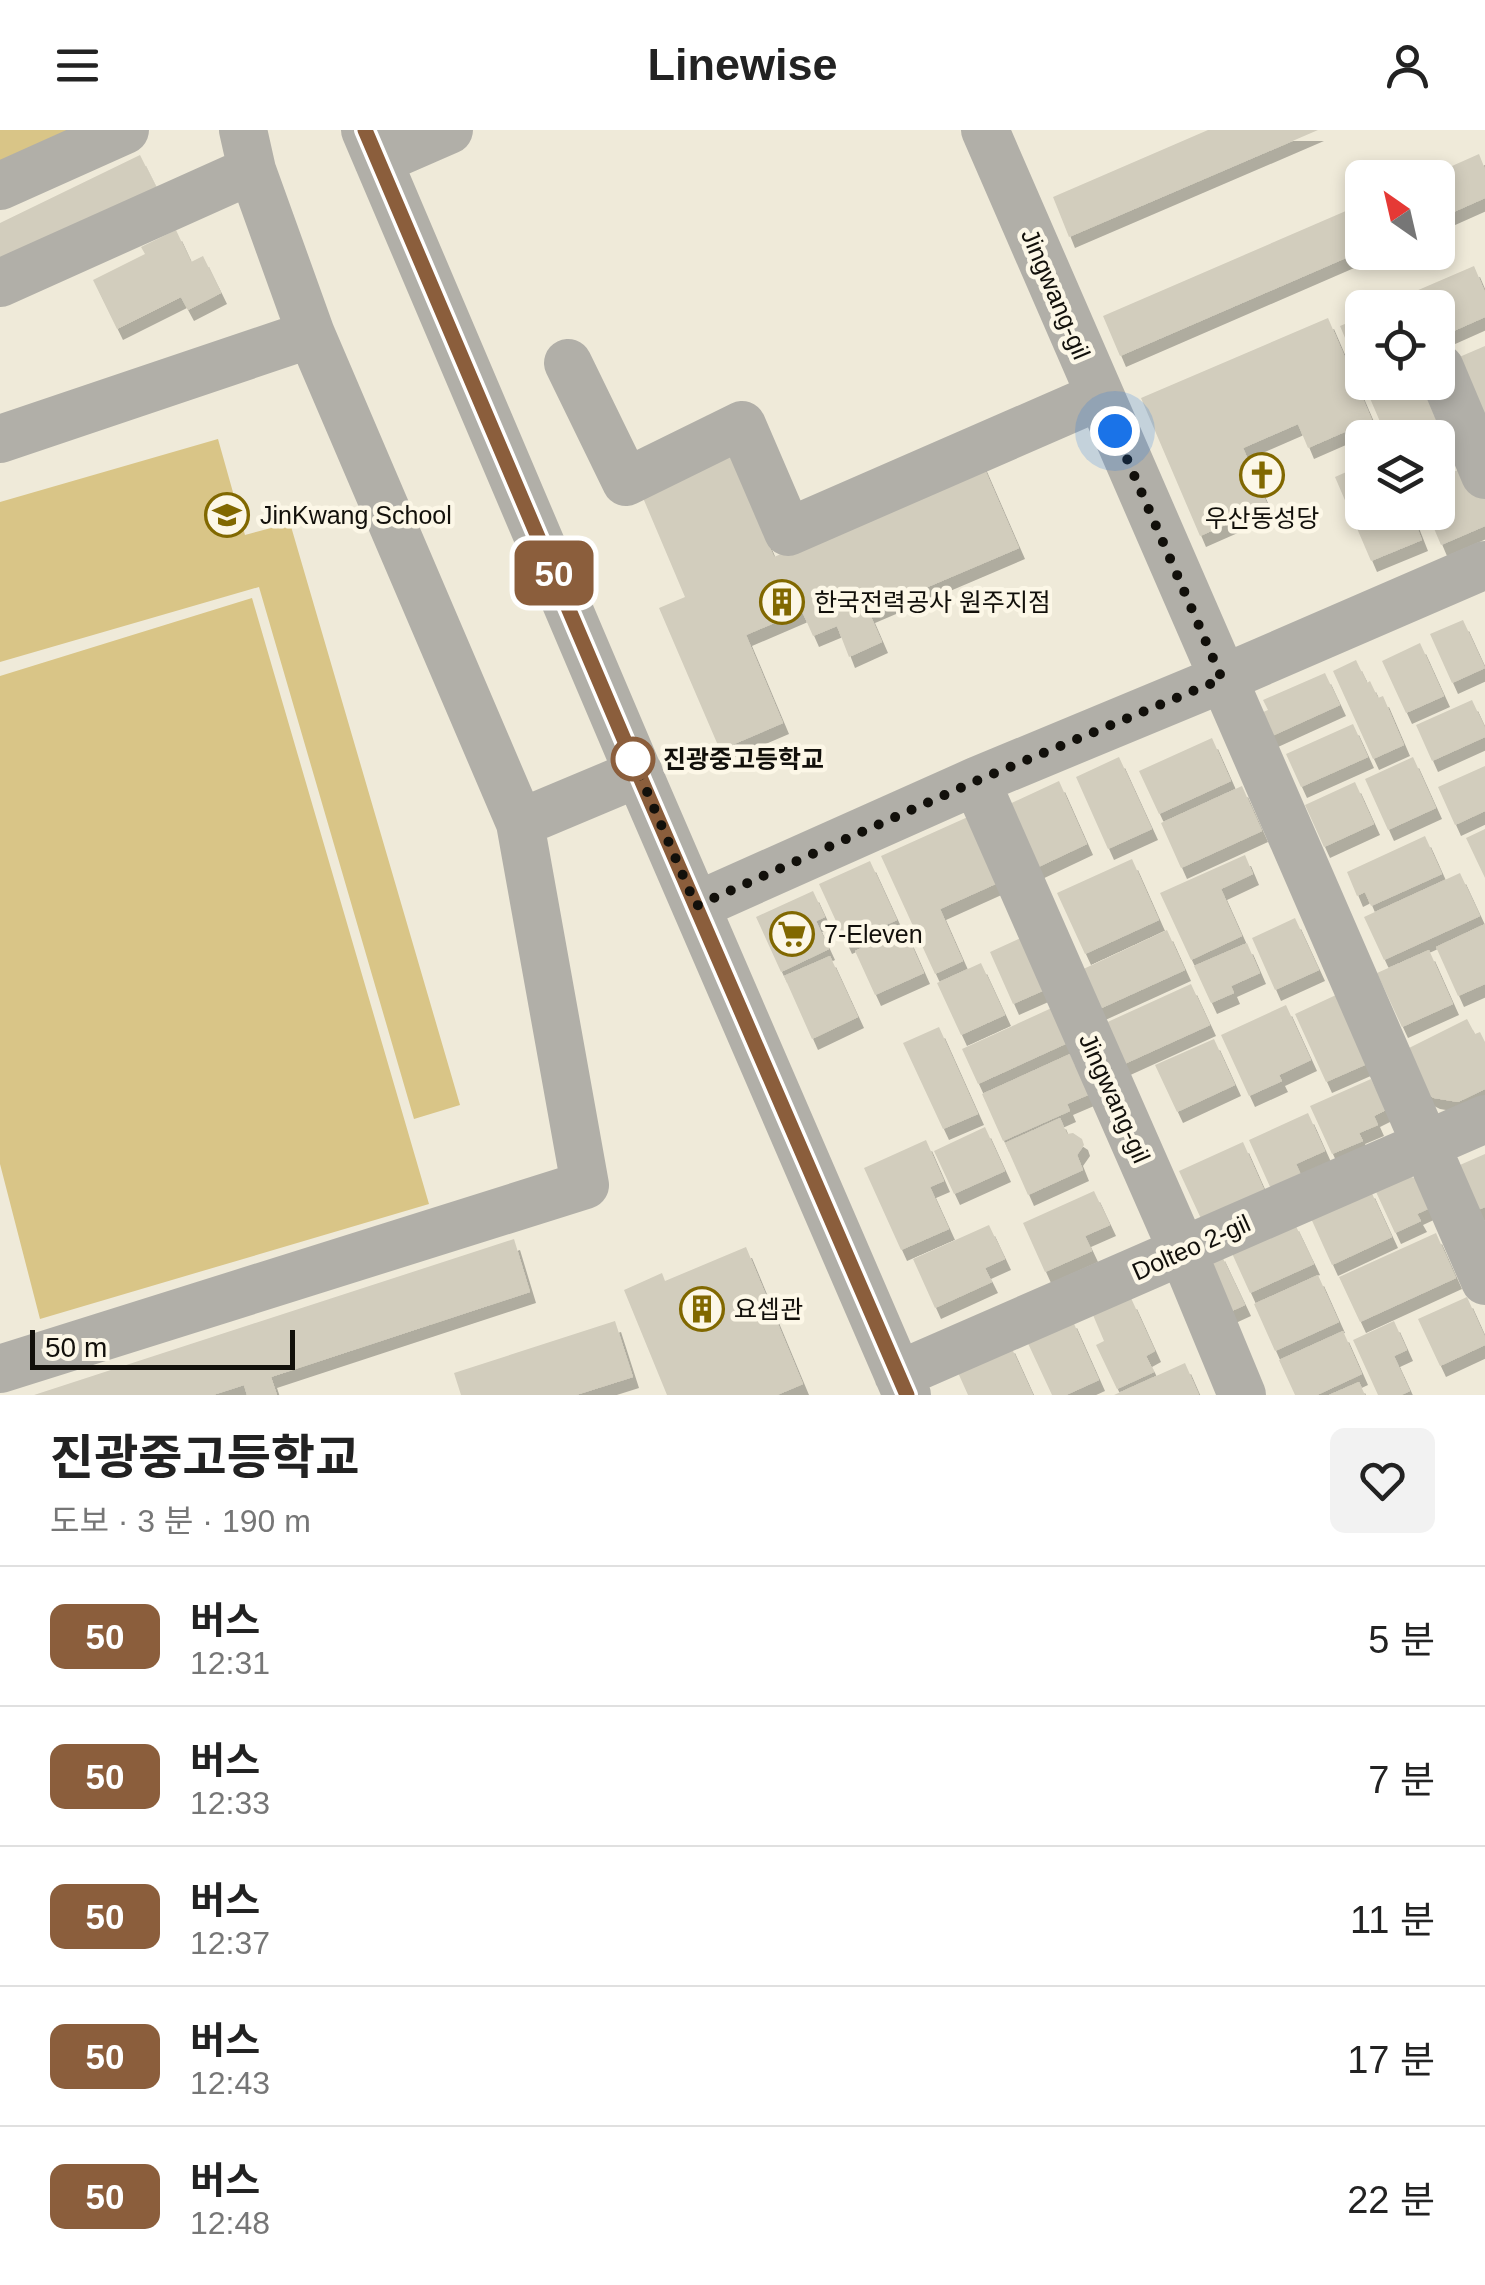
<!DOCTYPE html>
<html lang="ko">
<meta charset="utf-8">
<style>
:root{--surface:#fff;--page:#f2f2f2;--text:#222;--muted:#767676;--line:#e0e0e0}
body{margin:0;font-family:Helvetica,"Noto Sans KR",sans-serif;background:var(--page);color:var(--text);height:100vh;display:flex;flex-direction:column;font-size:38px;white-space:nowrap}
*{box-sizing:border-box;margin:0}
p{font-size:32px;color:var(--muted)}
.icon{flex:none;width:55px;height:55px;fill:none;stroke:currentColor;stroke-width:2;stroke-linecap:round;stroke-linejoin:round}
.map{position:relative;height:1265px;overflow:hidden}
.details{display:flex;flex-direction:column;background:var(--surface);flex:1}
.details>*{flex:none}
.badge{padding:0 20px;border-radius:15px;font-size:35px;line-height:65px}
.needle{width:65px;rotate:326deg}
.controls{position:absolute;left:1345px;top:30px;display:grid;gap:20px}
.controls a{display:grid;place-items:center;width:110px;height:110px;border-radius:15px;background:var(--surface);box-shadow:0 5px 15px #0003;font-size:50px}
.scale{position:absolute;left:30px;bottom:25px;width:265px;box-sizing:border-box;padding-left:10px;border:5px solid #12100b;border-top:0;font-size:28px;line-height:35px;white-space:nowrap;color:#12100b;-webkit-text-stroke:8px #fcf7e7;paint-order:stroke}
.you{position:absolute;width:50px;height:50px;margin:-25px;border:8px solid #fff;border-radius:50%;background:#1a73e8;box-shadow:0 0 0 15px #1a73e833}
.map>.badge{position:absolute;translate:-50% -50%;box-shadow:0 0 0 5px #fff}
.round{display:grid;place-items:center;flex:none;width:105px;height:105px;border-radius:15px;background:var(--page)}
.head{display:flex;align-items:center;justify-content:space-between;height:170px;padding:0 50px}
h1{font-size:48px;font-weight:700;line-height:75px}
ul{padding:0;list-style:none}
li{display:flex;align-items:center;gap:30px;height:140px;padding:0 50px;border-top:2px solid var(--line)}
li div{flex:1}
li b{display:block;font-size:38px}
li em{font-style:normal}
li .badge{min-width:110px;font-weight:700;text-align:center}
header{display:flex;justify-content:space-between;align-items:center;height:130px;padding:0 50px;background:var(--surface);font-size:45px;font-weight:700}
.map>svg:first-child{display:block}
.green{fill:#d9c587}
.building{fill:#d2cdbd;filter:url(#shadow)}
.lines{fill:none;stroke-linecap:round;stroke-linejoin:round}
.minor{stroke:#b1afa8;stroke-width:48}
.line-casing{stroke:#fff;stroke-width:22}
.line{stroke:#8b5e3c;stroke-width:15}
.walk{stroke:#12100b;stroke-width:10;stroke-dasharray:0 18}
.stop-dot{fill:#fff;stroke:#8b5e3c;stroke-width:5}
.labels{text-anchor:middle;stroke-width:9;stroke-linejoin:round;paint-order:stroke}
.street-label{font-size:25px;fill:#12100b;stroke:#fcf7e7}
.poi-label{font-size:25px;fill:#12100b;stroke:#fcf7e7;text-anchor:start}
.stop-label{font-size:25px;font-weight:bold;fill:#12100b;stroke:#fcf7e7;text-anchor:start}
</style>
<header><svg class="icon" aria-label="menu" viewBox="0 0 24 24"><path d="M4 6h16M4 12h16M4 18h16"/></svg>Linewise<svg class="icon" aria-label="person" viewBox="0 0 24 24"><circle cx="12" cy="8" r="4"/><path d="M4 21q1-7 8-7t8 7"/></svg></header>
<div class="map">
<svg width="1485" height="1265" viewBox="0 0 1485 1265">
<defs>
<filter id="shadow"><feDropShadow dx="6" dy="11" stdDeviation="0" flood-color="#0004"/></filter>
</defs>
<rect width="100%" height="100%" fill="#efead9"/>
<path class="green" d="M0 0H94L0 40Z
M218 309 245 405 290 393 460 975 414 989 259 457 0 532V372Z
M252 468 429 1074 40 1189 0 1034V546Z"/>
<path class="building" d="M1208 0H1318L1069 107 1053 67Z
M1479 24 1485 39V68L1438 89V48H1425Z
M140 25 160 65 0 144V93Z
M1362 74V121L1120 226 1103 186Z
M176 100 191 132 203 126 221 163 188 180 181 167 117 199 93 150 145 124 141 117Z
M1474 136 1485 162V187L1438 208V178H1423L1416 161Z
M1362 187V248L1340 196Z
M1328 188 1372 290 1308 318 1298 294 1243 318 1268 376 1200 406 1141 268Z
M1485 216V284L1443 234Z
M1400 252H1430L1452 304 1438 310V308H1387L1369 266Z
M727 317 774 427 927 361 979 326 1019 418 869 482 882 512 849 527 837 496 813 506 802 481 746 505 783 593 720 620 659 478 685 467 638 356Z
M1471 334 1485 367V396L1441 415 1427 382H1438V349Z
M1362 335V382H1411L1422 410 1371 431 1335 347Z
M1463 490 1485 538 1452 553 1430 504Z
M1420 513 1444 566 1406 583 1382 531Z
M1356 530 1367 553 1370 551 1378 568 1383 566 1404 615 1373 629 1333 541Z
M1325 543 1340 575 1272 606 1261 583 1268 580 1263 570Z
M1472 570 1485 598V607L1432 631 1416 595Z
M1353 594 1368 627 1301 657 1286 624Z
M1212 608 1231 651 1159 684 1139 641Z
M1119 627 1152 699 1108 719 1076 647Z
M1413 627 1436 678 1388 700 1365 649Z
M1485 636V681L1455 695 1438 657Z
M1059 651 1087 714 1032 740 1003 677Z
M1355 652 1374 694 1324 717 1305 675Z
M1242 656 1262 701 1181 738 1161 693Z
M970 686 1000 752 940 779 963 831 935 844 881 726Z
M1485 699V748L1466 708Z
M1425 706 1442 744 1371 776 1365 762 1357 766 1347 742Z
M1245 725 1253 744 1221 759 1242 806 1191 830 1160 763Z
M1132 729 1159 790 1085 824 1057 763Z
M870 731 897 790 846 813 819 754Z
M1460 743 1480 786 1384 830 1364 787Z
M813 761 825 787 816 791 829 819 781 842 756 787Z
M1295 788 1319 840 1275 860 1252 808Z
M1485 794V854L1458 866 1436 817Z
M904 798 924 843 875 865 855 821Z
M1167 800 1185 840 1095 881 1077 842Z
M1023 807 1047 859 1013 874 990 822Z
M1247 813 1260 843 1231 856 1234 863 1211 873 1194 836Z
M1429 820 1453 874 1402 897 1377 843Z
M830 826 858 887 812 909 784 846Z
M981 833 1005 885 961 905 937 853Z
M1191 854 1210 895 1120 936 1101 895Z
M1336 865 1367 934 1326 952 1295 884Z
M1286 875 1311 930 1279 945 1282 951 1249 966 1221 905Z
M1056 876 1072 911 978 954 962 919Z
M1467 889 1475 904 1480 902 1485 912V959L1458 972 1434 968 1426 964 1407 919Z
M939 897 978 984 943 999 903 913Z
M1214 909 1235 955 1177 982 1155 935Z
M1070 924 1088 965 1067 974 1070 981 1003 1011 982 964Z
M1371 949 1386 980 1374 986 1378 995 1359 1003 1363 1011 1332 1024 1310 976Z
M1308 983 1325 1021 1296 1034 1301 1045 1271 1059 1249 1010Z
M1060 988 1067 1004 1073 1003 1082 1009 1084 1015 1077 1025 1083 1040 1028 1065 1005 1013Z
M985 997 1005 1041 954 1064 934 1021Z
M926 1010 944 1051 930 1057 949 1099 901 1120 864 1038Z
M1243 1012 1266 1064 1203 1093 1179 1041Z
M1485 1024V1077L1473 1082 1453 1038Z
M1391 1042 1419 1049 1432 1077 1417 1084 1421 1091 1395 1103 1371 1051Z
M1369 1057 1392 1107 1332 1135 1309 1084Z
M1094 1061 1110 1095 1085 1106 1092 1121 1045 1142 1023 1093Z
M1293 1090 1314 1134 1250 1163 1230 1119Z
M989 1095 1005 1129 985 1138 992 1152 935 1178 913 1129Z
M1436 1103 1456 1148 1360 1192 1339 1147Z
M514 1109 530 1162 271 1247 277 1265H247L244 1255 213 1265H34Z
M746 1117 803 1254 777 1265H667L624 1160 662 1143 665 1151Z
M1219 1120 1245 1175 1221 1186 1202 1144Z
M1318 1145 1339 1192 1275 1221 1254 1174Z
M1467 1167 1485 1207V1215L1440 1236 1418 1189Z
M1131 1168 1155 1221 1146 1226 1154 1242 1117 1259 1096 1215 1104 1211 1093 1185Z
M1071 1187 1099 1250 1066 1265H1052L1025 1207Z
M615 1191 633 1247 576 1265H461L454 1243Z
M1394 1191 1407 1220 1394 1226 1410 1261 1401 1265H1378L1353 1210Z
M1343 1201 1362 1244 1317 1265H1295L1279 1230Z
M1009 1212 1033 1265H968L955 1236Z
M1185 1233 1199 1265H1114Z
M1359 1252 1365 1265H1329Z"/>
<g class="lines">
<path class="minor" d="M243 0 252 40 311 204
M365 0 643 654 907 1265
M985 0 1485 1151
M378 31 449 0
M0 56 125 0
M0 153 252 40
M568 233 626 352 742 295 788 402 1100 266
M1440 238 1485 345
M0 309 311 204 520 693
M976 651 1182 1120 1242 1265
M696 776 976 651 1222 549 1485 435
M0 1239 585 1055 520 693 639 643
M898 1245 1485 989"/>
</g>
<g class="lines">
<g class="line-casing">
<path id="line" d="M365 0 643 654 907 1265"/>
</g>
<use href="#line" class="line"/>
<path class="walk" d="M633 629 696 776 976 651 1222 549 1115 301"/>
</g>
<defs>
<g id="church-ring" transform="scale(2.25)"><circle r="9.5" fill="#fcf7e7" stroke="#816800" stroke-width="1.5"/><path d="M-1.2-6h2.4v3.5h3.3v2.4h-3.3V6h-2.4V-.1h-3.3v-2.4h3.3Z" fill="#816800"/></g>
<g id="school-ring" transform="scale(2.25)"><circle r="9.5" fill="#fcf7e7" stroke="#816800" stroke-width="1.5"/><path d="M0-5L7-2L0 1L-7-2ZM-4 1L0 2.5L4 1V4Q0 6-4 4Z" fill="#816800"/></g>
<g id="building-ring" transform="scale(2.25)"><circle r="9.5" fill="#fcf7e7" stroke="#816800" stroke-width="1.5"/><path d="M-4-6H4V6H1V3H-1V6H-4ZM-2.5-4.3h1.7v1.8h-1.7ZM.8-4.3h1.7v1.8H.8ZM-2.5-1h1.7V.8h-1.7ZM.8-1h1.7V.8H.8Z" fill="#816800"/></g>
<g id="supermarket-ring" transform="scale(2.25)"><circle r="9.5" fill="#fcf7e7" stroke="#816800" stroke-width="1.5"/><path d="M-6-5.5h2.5l.6 2H6L4.5 2H-2.5L-4.4-4H-6ZM-1.5 3.2a1.3 1.3 0 1 0 .1 0ZM3 3.2a1.3 1.3 0 1 0 .1 0Z" fill="#816800"/></g>
</defs>
<g fill-rule="evenodd">
<use href="#church-ring" x="1262" y="345"/>
<use href="#school-ring" x="227" y="385"/>
<use href="#building-ring" x="782" y="472"/>
<use href="#supermarket-ring" x="792" y="804"/>
<use href="#building-ring" x="702" y="1179"/>
</g>
<circle class="stop-dot" cx="633" cy="629" r="20"/>
<g class="labels">
<g class="street-label">
<text transform="translate(1056 164) rotate(67)" y="9">Jingwang-gil</text>
<text transform="translate(1115 968) rotate(66)" y="9">Jingwang-gil</text>
<text transform="translate(1191 1117) rotate(-24)" y="9">Dolteo 2-gil</text>
</g>
<g class="poi-label">
<text x="260" y="394">JinKwang School</text>
<text x="1262" y="397" text-anchor="middle">우산동성당</text>
<text x="814" y="481">한국전력공사 원주지점</text>
<text x="824" y="813">7-Eleven</text>
<text x="734" y="1188">요셉관</text>
</g>
<g class="stop-label">
<text x="663" y="638">진광중고등학교</text>
</g>
</g>
</svg>
<div class="controls">
<a><svg class="needle" viewBox="-14 -14 28 28"><path d="M0-13l5 13h-10z" fill="#e53935"/><path d="M0 13l5-13h-10z" fill="#767676"/></svg></a>
<a><svg class="icon" aria-label="locate" viewBox="0 0 24 24"><circle cx="12" cy="12" r="6"/><path d="M12 2v4M12 18v4M2 12h4M18 12h4"/></svg></a>
<a><svg class="icon" aria-label="layers" viewBox="0 0 24 24"><path d="M12 4l9 5-9 5-9-5zM3 14l9 5 9-5"/></svg></a>
</div>
<div class="scale">50 m</div>
<div class="you" style="left:1115px;top:301px"></div>
<b class="badge" style="left:554px;top:443px;background:#8b5e3c;color:#fff">50</b>
</div>
<section class="details">
<div class="head"><div><h1>진광중고등학교</h1><p>도보 · 3 분 · 190 m</p></div><a class="round"><svg class="icon" aria-label="heart" viewBox="0 0 24 24"><path d="M12 20l-8-8c-3-5 5-10 8-4 3-6 11-1 8 4z"/></svg></a></div>
<ul>
<li><span class="badge" style="background:#8b5e3c;color:#fff">50</span><div><b>버스</b><p>12:31</p></div><em>5 분</em></li>
<li><span class="badge" style="background:#8b5e3c;color:#fff">50</span><div><b>버스</b><p>12:33</p></div><em>7 분</em></li>
<li><span class="badge" style="background:#8b5e3c;color:#fff">50</span><div><b>버스</b><p>12:37</p></div><em>11 분</em></li>
<li><span class="badge" style="background:#8b5e3c;color:#fff">50</span><div><b>버스</b><p>12:43</p></div><em>17 분</em></li>
<li><span class="badge" style="background:#8b5e3c;color:#fff">50</span><div><b>버스</b><p>12:48</p></div><em>22 분</em></li>
</ul>
</section>
